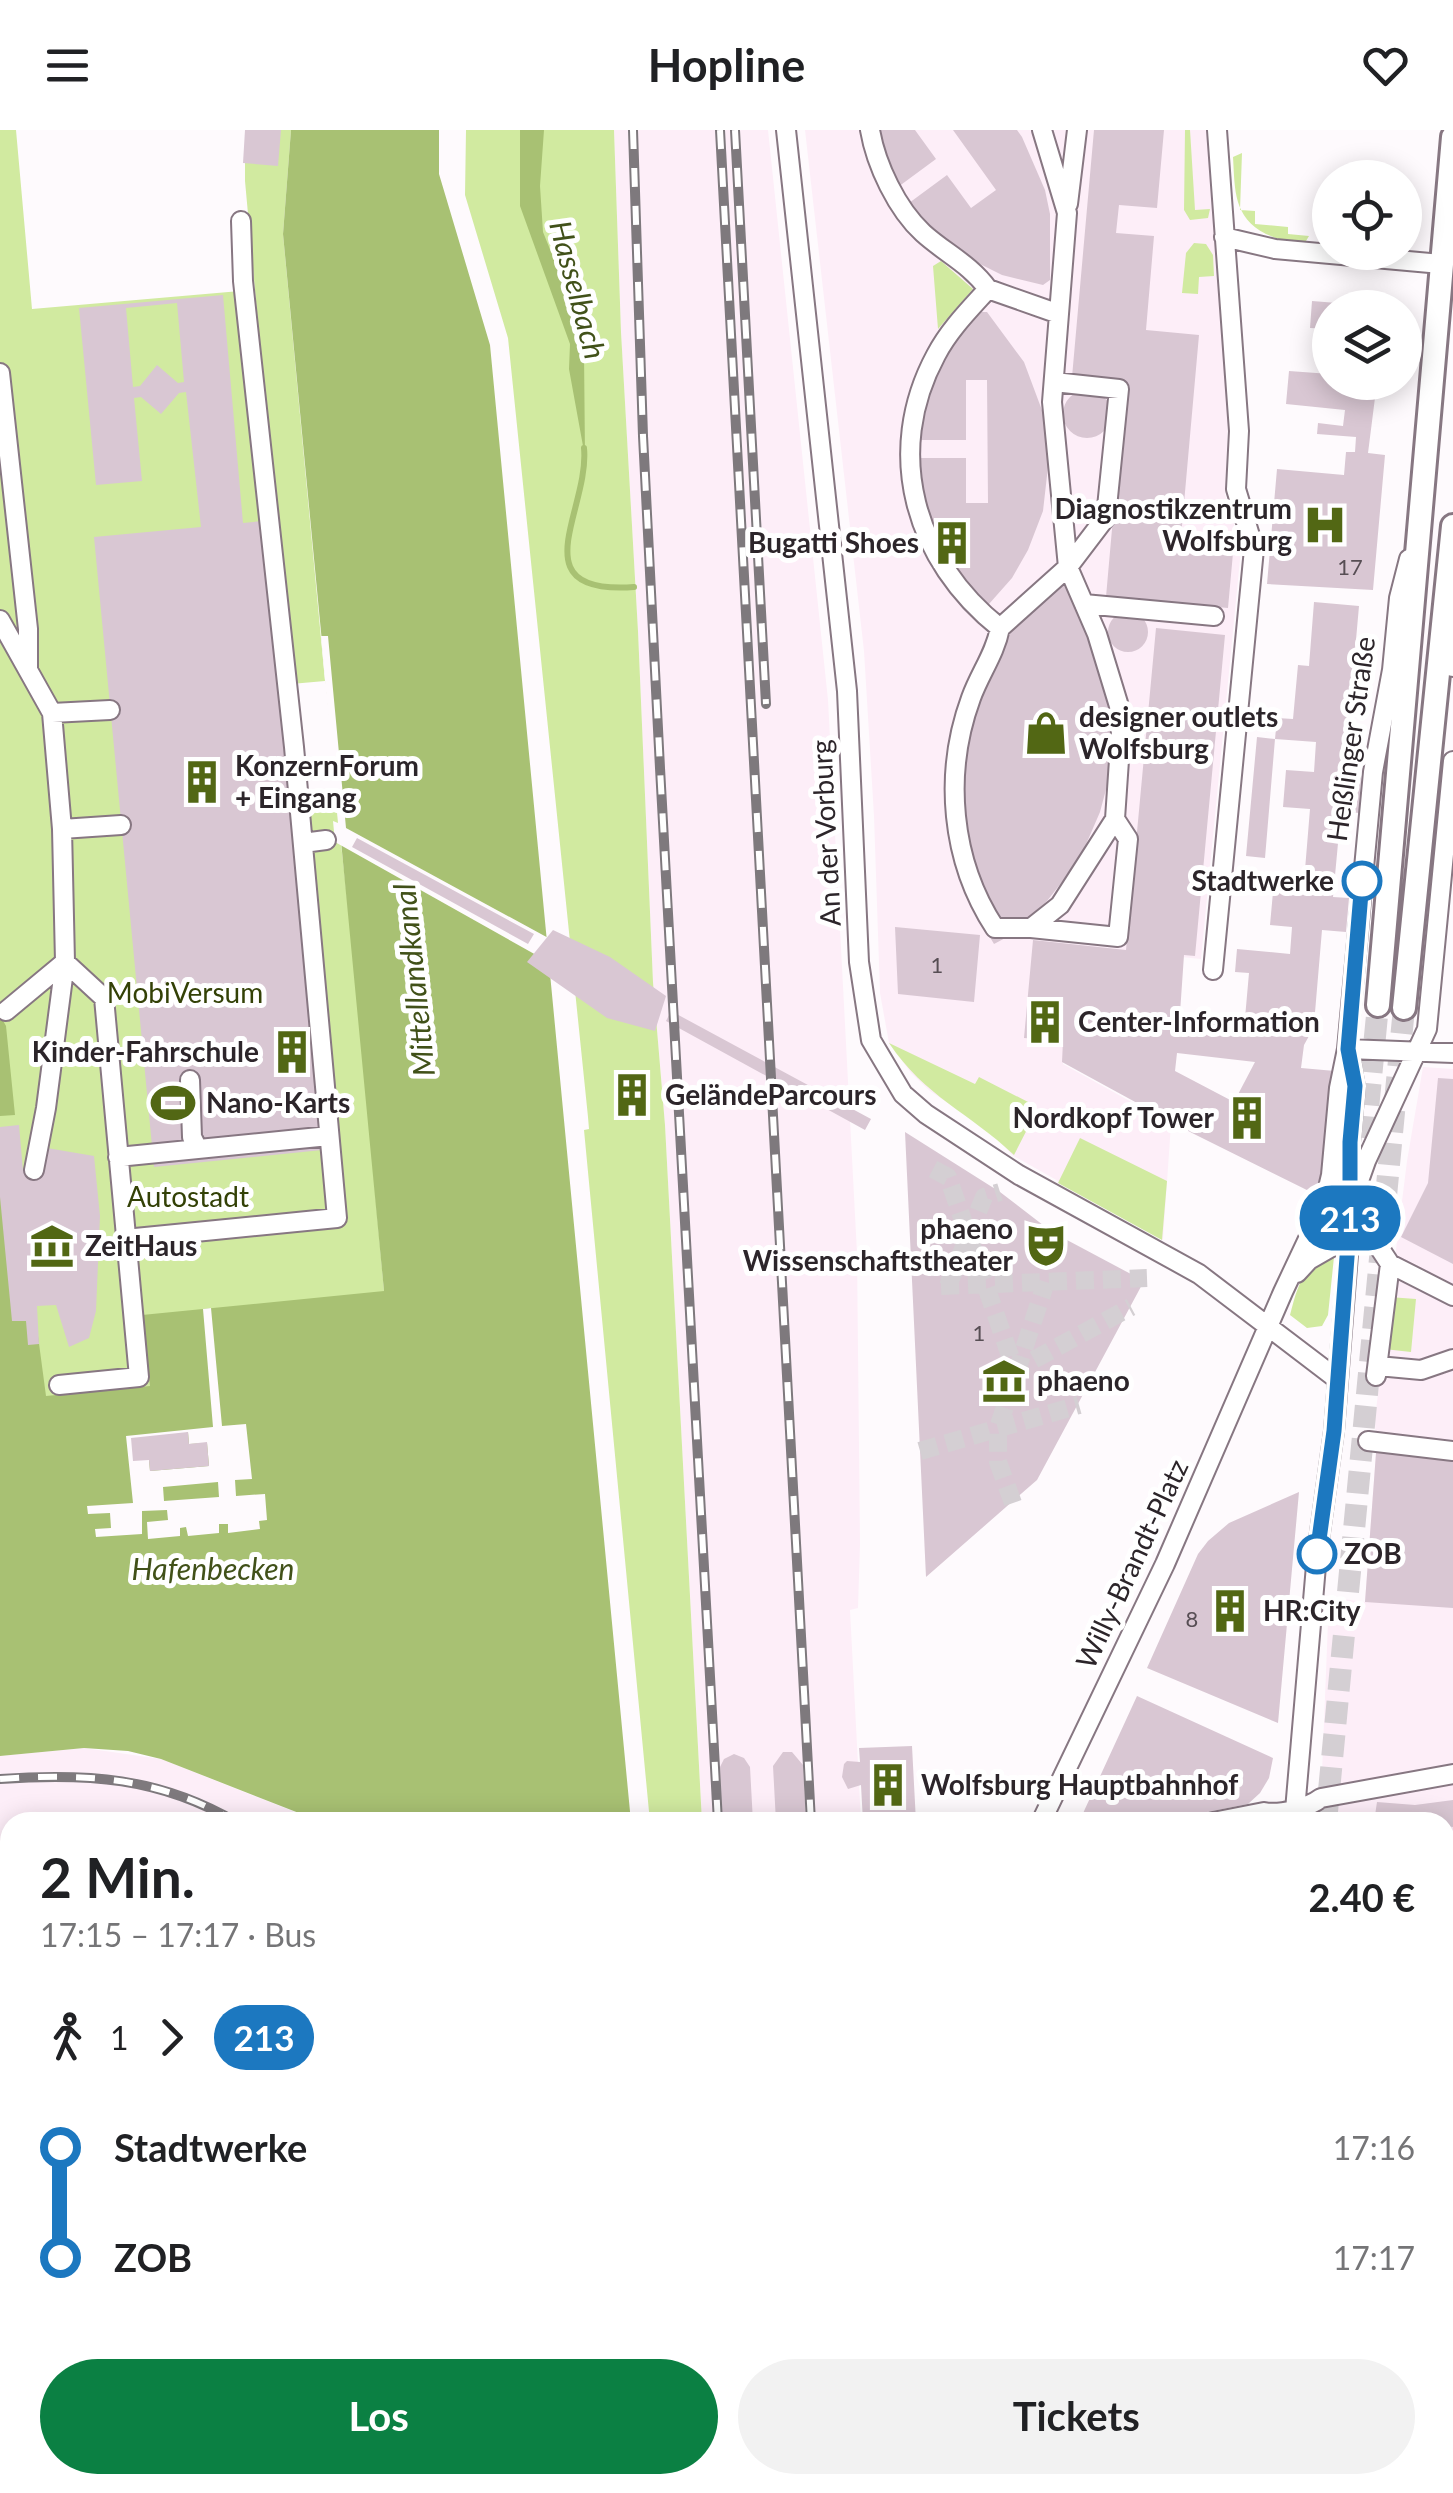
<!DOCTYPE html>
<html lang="de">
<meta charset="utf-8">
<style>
:root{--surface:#fff;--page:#f2f2f2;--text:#202124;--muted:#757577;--accent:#0b8043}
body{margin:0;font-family:Lato,sans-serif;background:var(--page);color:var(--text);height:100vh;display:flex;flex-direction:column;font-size:38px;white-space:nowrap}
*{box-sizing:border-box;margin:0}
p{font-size:32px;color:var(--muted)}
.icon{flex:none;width:55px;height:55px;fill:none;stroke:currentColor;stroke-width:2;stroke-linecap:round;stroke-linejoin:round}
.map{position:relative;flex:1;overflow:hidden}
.panel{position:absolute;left:0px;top:1682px;width:1455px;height:682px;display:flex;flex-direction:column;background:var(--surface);border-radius:30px 30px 0 0;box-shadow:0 5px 25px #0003}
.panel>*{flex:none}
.badge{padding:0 20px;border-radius:32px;font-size:35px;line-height:65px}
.fabs{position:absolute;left:1312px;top:30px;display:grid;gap:20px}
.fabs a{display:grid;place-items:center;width:110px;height:110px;border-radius:50%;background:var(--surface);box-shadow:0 5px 25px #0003;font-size:50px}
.map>.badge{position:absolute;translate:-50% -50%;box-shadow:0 0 0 5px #fff}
.legs{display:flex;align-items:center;gap:15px;height:110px;padding:0 40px;font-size:32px}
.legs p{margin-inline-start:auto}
.overview{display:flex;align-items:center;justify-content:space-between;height:170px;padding:0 40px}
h1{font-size:55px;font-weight:700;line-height:75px}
.button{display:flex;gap:20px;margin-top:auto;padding:20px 40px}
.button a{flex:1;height:115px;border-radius:60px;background:var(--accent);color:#fff;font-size:40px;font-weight:700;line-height:115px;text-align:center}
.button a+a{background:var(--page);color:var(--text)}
ul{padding:0 40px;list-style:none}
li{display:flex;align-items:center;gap:35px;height:110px;font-size:38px}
li i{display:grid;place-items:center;width:15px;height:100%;margin:0 12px;background:currentColor}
li i::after{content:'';width:25px;height:25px;margin:-12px;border:8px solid;border-radius:50%;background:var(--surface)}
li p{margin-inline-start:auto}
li:first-child i{background:linear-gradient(#0000 50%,currentColor 0)}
li:last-child i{background:linear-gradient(currentColor 50%,#0000 0)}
header{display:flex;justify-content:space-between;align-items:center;height:130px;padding:0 40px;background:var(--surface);font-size:45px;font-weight:700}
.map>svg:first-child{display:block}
.built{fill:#fdeef8}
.green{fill:#d1eaa0}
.water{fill:#a8c173}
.pier{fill:#fefafd;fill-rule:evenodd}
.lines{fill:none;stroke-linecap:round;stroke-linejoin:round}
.stream{stroke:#a8c173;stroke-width:6}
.building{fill:#d9c7d3;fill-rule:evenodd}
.street-tunnel{stroke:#d4cfd3;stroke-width:18;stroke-dasharray:18 9;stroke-linecap:butt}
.secondary-tunnel{stroke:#d4cfd3;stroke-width:22;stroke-dasharray:22 11;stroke-linecap:butt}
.street-casing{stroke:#877782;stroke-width:22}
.secondary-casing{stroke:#877782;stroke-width:28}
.street{stroke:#fff;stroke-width:18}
.secondary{stroke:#fff;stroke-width:22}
.rail-casing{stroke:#7e797d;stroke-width:10}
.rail{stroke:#fff;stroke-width:6;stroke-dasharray:19;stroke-linecap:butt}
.line-1-casing{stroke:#fff;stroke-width:22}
.line-1{stroke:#1c78c0;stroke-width:15}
.stop-1-dot{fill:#fff;stroke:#1c78c0;stroke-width:5}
.labels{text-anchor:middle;stroke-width:10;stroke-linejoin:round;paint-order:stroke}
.number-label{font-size:22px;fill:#574e54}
.poi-label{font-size:28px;font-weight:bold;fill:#2c252a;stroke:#fff;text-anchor:start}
.street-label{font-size:28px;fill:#2c252a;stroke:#fff}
.stop-label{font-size:28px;font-weight:bold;fill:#2c252a;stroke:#fff;text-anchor:end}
.park-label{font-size:28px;fill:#334106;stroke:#fff}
.water-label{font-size:30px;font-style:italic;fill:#415119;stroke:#fff}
</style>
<header><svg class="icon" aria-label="menu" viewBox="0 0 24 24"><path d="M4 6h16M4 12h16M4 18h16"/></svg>Hopline<svg class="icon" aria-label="heart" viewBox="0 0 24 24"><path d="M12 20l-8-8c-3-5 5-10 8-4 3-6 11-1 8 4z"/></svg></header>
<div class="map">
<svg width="1453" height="2363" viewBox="0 0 1453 2363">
<rect width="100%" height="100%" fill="#fefafd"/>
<path class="built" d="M614 0H768L828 570 857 1123 860 1414 858 1478 850 1480 861 1692H702L665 995 653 852 638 501 621 202Z
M805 0H1209L1228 289 1225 364 1241 419 1201 829 1074 816 1063 934 1171 994 1163 1110 1012 1025 994 1004 930 961 911 943 889 913 880 863 874 686 864 521Z
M1423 937 1453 939V1728L1445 1727V1692H1325L1321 1668 1329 1467 1365 1472 1376 1323 1375 1288 1407 1031Z
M84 1618 161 1629 320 1692H10V2355H484L485 2363H0V1626Z
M734 2355H894L895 2363H734Z"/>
<path class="green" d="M0 0H16L32 179 240 161 294 706 302 672 336 669 356 848 384 1161 0 1593Z
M245 0H291L283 104 325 551 291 554 245 51Z
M466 0H614L621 202 638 501 653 852 665 995 702 1692H650L584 1000 589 999 588 987 508 208 465 65Z
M1185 0H1190L1195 80 1210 79 1208 88 1190 90 1184 80Z
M1242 23 1240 80 1255 81V94L1288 97V104L1309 106 1306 111C1292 114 1279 110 1266 104 1233 87 1235 60 1233 27Z
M1194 113 1206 114 1213 125 1214 146 1199 147 1198 164 1182 163 1186 123Z
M941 131 973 159 938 199 933 136Z
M889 913 975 954 979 947 1030 973 1026 982 1034 986 1014 1025C970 983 925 967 889 913Z
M1080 1008 1167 1051 1162 1110 1058 1053Z
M1334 1127 1328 1185 1322 1196 1307 1198 1290 1185C1298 1155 1302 1135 1334 1127Z
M1389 1167 1416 1169 1411 1222 1384 1219Z"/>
<path class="water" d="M291 0H439V44L490 215 631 1692H322L161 1629 128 1621 84 1618 0 1626V1037L27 1181 38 1206 46 1266 150 1256 142 1185 384 1161 283 104Z
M520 0H544L540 56 543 102 579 191 584 222 585 327 569 239 570 214 520 76Z
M0 885 6 896 15 985 0 986Z
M525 2355H650L651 2363H526Z"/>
<path class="pier" d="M321 506H328L346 698 552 810 554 835 335 712 333 691 338 693Z
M211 1178 222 1296 246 1294 252 1349 235 1350 236 1366 265 1364 267 1390 259 1391 260 1399 228 1403V1394H219V1403L188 1406 186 1397 180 1398V1406L148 1409 147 1392 168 1390 167 1380 142 1381V1404L96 1407 95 1399 111 1398 110 1383 88 1384 87 1376 133 1373 126 1306 213 1297 203 1179ZM188 1302 189 1314 207 1313 209 1336 150 1341 149 1330H133ZM218 1352 219 1367 164 1371 163 1357Z"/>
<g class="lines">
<path class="stream" d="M584 318C590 380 518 465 634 457"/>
</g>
<path class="building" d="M245 0H281L278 36 243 33Z
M876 0H915L936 29 898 57Z
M953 0H1017L1022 7 1045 60 1050 84V150L1043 155 1002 145 962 125 926 94 909 73 947 45 971 78 996 60Z
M1094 0H1164L1157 78 1119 75 1116 103 1154 106 1146 200 1199 205 1181 407 1234 412 1228 478 1106 467 1125 252 1072 247Z
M223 165 243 393 262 391 322 1020 154 1037 94 407 201 397 186 262 179 263 161 284 141 267 134 268 142 351 96 355 79 178ZM177 173 184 252 178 253 157 235 140 256 133 257 126 178Z
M1312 171 1362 175V178H1330V199L1310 198Z
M978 182H987L1024 232 1046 291 1049 328 1043 381 1028 420 1012 448 989 474H980L970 463 934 407 924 375 918 328H966V373H988L987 250H966V310H918L926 268 949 217Z
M1289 241 1330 244V252H1377L1368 323 1385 325 1373 460 1267 454 1277 339 1344 345 1346 322H1355L1356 307 1317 304 1318 293 1343 296 1345 280 1286 274Z
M1063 284a24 24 0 1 1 48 0a24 24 0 1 1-48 0Z
M1071 438 1092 475 1117 603 1113 633 1100 682 1084 719 1069 743 1047 771 1009 806 994 814 971 775 961 747 947 681 994 512Z
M1314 472 1359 476 1344 645 1361 646 1359 683 1341 681 1333 767 1349 768 1346 802 1322 800 1313 906H1309L1304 915 1301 938 1335 941 1323 1068 1192 1003 1062 932 1063 911 1024 908 1033 810 1126 820 1156 498 1225 505 1195 826 1184 825 1180 883 1245 888 1249 843 1235 842 1237 819 1290 824 1292 797 1270 795 1273 762 1303 764 1310 679 1283 677 1286 640 1314 642 1316 612 1275 609 1265 728 1246 726 1257 607 1275 609 1277 588 1293 589 1298 535 1309 536ZM1177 923 1255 932 1234 972 1175 941Z
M1108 502a20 20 0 1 1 40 0a20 20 0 1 1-40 0Z
M357 708 534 804 528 814 352 717Z
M895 797 980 805 974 872 898 864Z
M553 800 610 827 666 866 655 901 607 888 527 832Z
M671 881 871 989 865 1000 666 891Z
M640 946 646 979 623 983 617 950Z
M1438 948 1453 949V1134L1401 1107 1428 1053Z
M19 995 23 1041 45 1040 47 1018 94 1026 100 1086 96 1181 89 1208 69 1217 56 1175 37 1176 39 1214 28 1215 26 1191H12L0 1067V997Z
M905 1002 1000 1062 1052 1102 1144 1151 1037 1350 926 1447Z
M188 1302 189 1314 207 1312 209 1336 150 1341 149 1330 133 1331 131 1308Z
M1410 1316 1453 1331V1478L1365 1472 1376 1323Z
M1299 1362 1278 1593 1147 1538 1198 1424 1208 1411 1229 1393Z
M1137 1566 1273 1628 1269 1648 1260 1663 1248 1674 1156 1692H1079Z
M912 1616 916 1692H863L861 1655 848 1659 842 1647 844 1634 847 1631 860 1632 859 1618Z
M783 1622H792L803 1635 806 1692H776L773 1636Z
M734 1624 744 1628 750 1637 753 1692H722L719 1639 724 1629Z
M1453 1670V1697L1445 1696V1692H1374L1377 1672 1415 1675Z
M10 1764V2036L0 2037V1765Z
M1445 1965 1453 1966V2050L1445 2048Z
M10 2136V2355H130V2363H0V2137Z
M1445 2152 1453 2153 1449 2250 1445 2249Z
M1445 2333 1453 2334V2356L1445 2355Z
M757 2355H788L789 2363H758Z
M812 2355H837V2363H812Z
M1315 2355H1342L1341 2363H1315Z"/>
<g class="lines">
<path class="street-tunnel" d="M933 1039 948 1047 1015 1240 1131 1177
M941 1156 1147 1148
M948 1156 984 1067 1000 1062
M920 1321 1079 1275
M1013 1373 998 1332V1298L1046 1152"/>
<path class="secondary-tunnel" d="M1362 1041 1378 875
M1326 1692 1404 878"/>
<g class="street-casing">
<path id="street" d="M786 0 847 561 859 832 871 910 903 964 926 984 1019 1045 1199 1144 1337 1249
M870 0C876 35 897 79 923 103 945 123 970 134 988 159 969 180 949 200 936 225 883 323 915 431 1000 498 995 524 980 543 971 568 943 644 951 731 995 798H1031L1060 775 1115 689 1122 586 1097 504 1068 437 1052 272 1067 83 1042 0
M1068 74 1077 0
M1224 107 1275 119 1441 134
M988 159 1059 184
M0 243 28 499V540
M1084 474 1214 486
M0 490 52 583 62 699 65 832 46 978 34 1040
M1451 492 1453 537
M1000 498 1068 437 1106 387 1119 259 1054 252
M52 583 110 580
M62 699 121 695
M303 713 326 710
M1031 798 1118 807 1128 709 1115 689
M1213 840 1254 419 1236 359 1239 301 1217 0
M6 881 65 832 104 868 139 1247 59 1255
M1347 919 1453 923
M190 950 192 1007 198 1019
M118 1027 329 1006
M1355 1062 1366 1031 1427 899 1453 631
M1351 1087 1363 1093 1390 1134 1453 1166
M125 1109 337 1088 294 617 243 151 241 91
M1297 1143 1309 1130 1349 1107
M1378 1236 1421 1240 1453 1229
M1376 1246 1390 1134
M1368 1311 1453 1321
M1041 1692 1165 1434 1283 1162 1324 1075 1331 1045 1339 958 1347 919 1373 642 1392 540 1399 468 1409 429
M1213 1692 1264 1682C1280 1685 1308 1678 1321 1668L1453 1644
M1294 1692 1317 1424 1334 1301 1351 1087 1350 1012 1355 957 1350 929
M0 2083 10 2082
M1445 2109 1453 2110
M218 2355 219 2363
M992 2355 993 2363"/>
</g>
<g class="secondary-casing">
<path id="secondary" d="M1378 875 1453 7
M1404 878 1453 396
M1238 2363 1239 2355
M1271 2363 1272 2355"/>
</g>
<use href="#street" class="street"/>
<use href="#secondary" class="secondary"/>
<g class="rail-casing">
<path id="rail" d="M633 0 643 306 660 638 718 1692
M720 0 811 1692
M735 0 766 574
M0 1649C87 1643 159 1647 236 1692
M0 2112 10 2109
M446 2355 448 2363
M753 2355V2363
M841 2355V2363
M860 2355V2363"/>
</g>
<use href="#rail" class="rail"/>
</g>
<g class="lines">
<g class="line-1-casing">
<path id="line-1" d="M1317 1424 1334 1301 1350 1087V1012L1355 956 1348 919 1362 751"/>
</g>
<use href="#line-1" class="line-1"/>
</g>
<defs>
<g id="hospital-bare" transform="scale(3.45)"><path d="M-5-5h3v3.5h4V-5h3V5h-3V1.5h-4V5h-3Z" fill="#526714" stroke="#fff" stroke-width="2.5" paint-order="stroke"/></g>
<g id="building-bare" transform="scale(3.45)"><path d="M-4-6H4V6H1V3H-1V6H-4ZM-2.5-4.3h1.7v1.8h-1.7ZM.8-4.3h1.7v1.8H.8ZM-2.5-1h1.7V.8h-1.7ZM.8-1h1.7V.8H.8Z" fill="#526714" stroke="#fff" stroke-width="2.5" paint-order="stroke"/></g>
<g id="shop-bare" transform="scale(3.45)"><path d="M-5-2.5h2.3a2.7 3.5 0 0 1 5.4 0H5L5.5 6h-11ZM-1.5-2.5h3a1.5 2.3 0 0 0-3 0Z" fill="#526714" stroke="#fff" stroke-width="2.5" paint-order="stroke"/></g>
<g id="stadium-bare" transform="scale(3.45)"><path d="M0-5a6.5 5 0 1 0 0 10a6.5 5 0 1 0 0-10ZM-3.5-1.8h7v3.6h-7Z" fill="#526714" stroke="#fff" stroke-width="2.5" paint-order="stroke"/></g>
<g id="theatre-bare" transform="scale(3.45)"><path d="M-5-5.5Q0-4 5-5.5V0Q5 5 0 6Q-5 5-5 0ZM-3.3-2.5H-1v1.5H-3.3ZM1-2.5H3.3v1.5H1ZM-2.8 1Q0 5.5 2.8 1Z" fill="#526714" stroke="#fff" stroke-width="2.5" paint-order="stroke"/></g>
<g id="museum-bare" transform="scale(3.45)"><path d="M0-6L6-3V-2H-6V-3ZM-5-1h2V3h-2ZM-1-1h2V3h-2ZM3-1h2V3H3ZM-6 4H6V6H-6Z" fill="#526714" stroke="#fff" stroke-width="2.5" paint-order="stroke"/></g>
</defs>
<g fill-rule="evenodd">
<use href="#hospital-bare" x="1325" y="395"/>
<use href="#building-bare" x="952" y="413"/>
<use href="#shop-bare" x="1046" y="603"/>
<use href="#building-bare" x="202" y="652"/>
<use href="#building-bare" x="1045" y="892"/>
<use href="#building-bare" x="292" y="922"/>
<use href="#building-bare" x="632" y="965"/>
<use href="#stadium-bare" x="173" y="973"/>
<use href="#building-bare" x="1247" y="988"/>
<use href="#theatre-bare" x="1046" y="1115"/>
<use href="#museum-bare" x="52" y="1116"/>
<use href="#museum-bare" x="1004" y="1251"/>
<use href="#building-bare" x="1230" y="1481"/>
<use href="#building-bare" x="888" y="1655"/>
</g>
<g class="stop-1-dot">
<circle cx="1362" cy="751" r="18"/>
<circle cx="1317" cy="1424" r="18"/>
</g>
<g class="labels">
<g class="number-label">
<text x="1350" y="445">17</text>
<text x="937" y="843">1</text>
<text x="979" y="1211">1</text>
<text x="1192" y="1497">8</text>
</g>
<g class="poi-label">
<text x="1292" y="389" text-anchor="end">Diagnostikzentrum<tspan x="1292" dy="32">Wolfsburg</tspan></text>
<text x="919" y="423" text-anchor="end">Bugatti Shoes</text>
<text x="1079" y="597">designer outlets<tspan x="1079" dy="32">Wolfsburg</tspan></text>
<text x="235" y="646">KonzernForum<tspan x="235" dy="32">+ Eingang</tspan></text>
<text x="1078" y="902">Center-Information</text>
<text x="259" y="932" text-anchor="end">Kinder-Fahrschule</text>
<text x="665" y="975">GeländeParcours</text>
<text x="206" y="983">Nano-Karts</text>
<text x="1214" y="998" text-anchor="end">Nordkopf Tower</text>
<text x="1013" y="1109" text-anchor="end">phaeno<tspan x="1013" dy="32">Wissenschaftstheater</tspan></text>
<text x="85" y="1126">ZeitHaus</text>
<text x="1037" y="1261">phaeno</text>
<text x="1263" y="1491">HR:City</text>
<text x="921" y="1665">Wolfsburg Hauptbahnhof</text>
</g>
<g class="street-label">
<text transform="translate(1351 609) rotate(-82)" y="10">Heßlinger Straße</text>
<text transform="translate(826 703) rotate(-93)" y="10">An der Vorburg</text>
<text transform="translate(1132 1434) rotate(-65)" y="10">Willy-Brandt-Platz</text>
</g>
<g class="stop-label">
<text x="1334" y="761">Stadtwerke</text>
<text x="1344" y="1434" text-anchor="start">ZOB</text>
</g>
<g class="park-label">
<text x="185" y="873">MobiVersum</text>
<text x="188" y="1077">Autostadt</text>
</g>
<g class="water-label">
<text transform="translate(577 160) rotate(75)" y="10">Hasselbach</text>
<text transform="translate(415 850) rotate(-96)" y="10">Mittellandkanal</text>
<text x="213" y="1450">Hafenbecken</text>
</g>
</g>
</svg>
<div class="fabs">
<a><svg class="icon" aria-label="locate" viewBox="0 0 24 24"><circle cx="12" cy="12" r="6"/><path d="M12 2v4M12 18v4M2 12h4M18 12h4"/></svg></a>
<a><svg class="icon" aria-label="layers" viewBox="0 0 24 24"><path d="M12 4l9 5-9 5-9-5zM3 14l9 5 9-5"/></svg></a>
</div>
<b class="badge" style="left:1350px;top:1088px;background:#1c78c0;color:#fff">213</b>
<section class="panel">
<div class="overview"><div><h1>2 Min.</h1><p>17:15 – 17:17 · Bus</p></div><b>2.40 €</b></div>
<div class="legs"><svg class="icon" aria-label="walk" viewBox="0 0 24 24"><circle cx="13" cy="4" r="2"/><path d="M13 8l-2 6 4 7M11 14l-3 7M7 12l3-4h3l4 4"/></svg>1<svg class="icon" aria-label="forward" viewBox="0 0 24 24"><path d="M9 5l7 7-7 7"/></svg><b class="badge" style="background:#1c78c0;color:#fff">213</b></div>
<ul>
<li><i style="color:#1c78c0"></i><b>Stadtwerke</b><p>17:16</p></li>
<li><i style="color:#1c78c0"></i><b>ZOB</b><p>17:17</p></li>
</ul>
<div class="button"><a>Los</a><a>Tickets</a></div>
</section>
</div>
